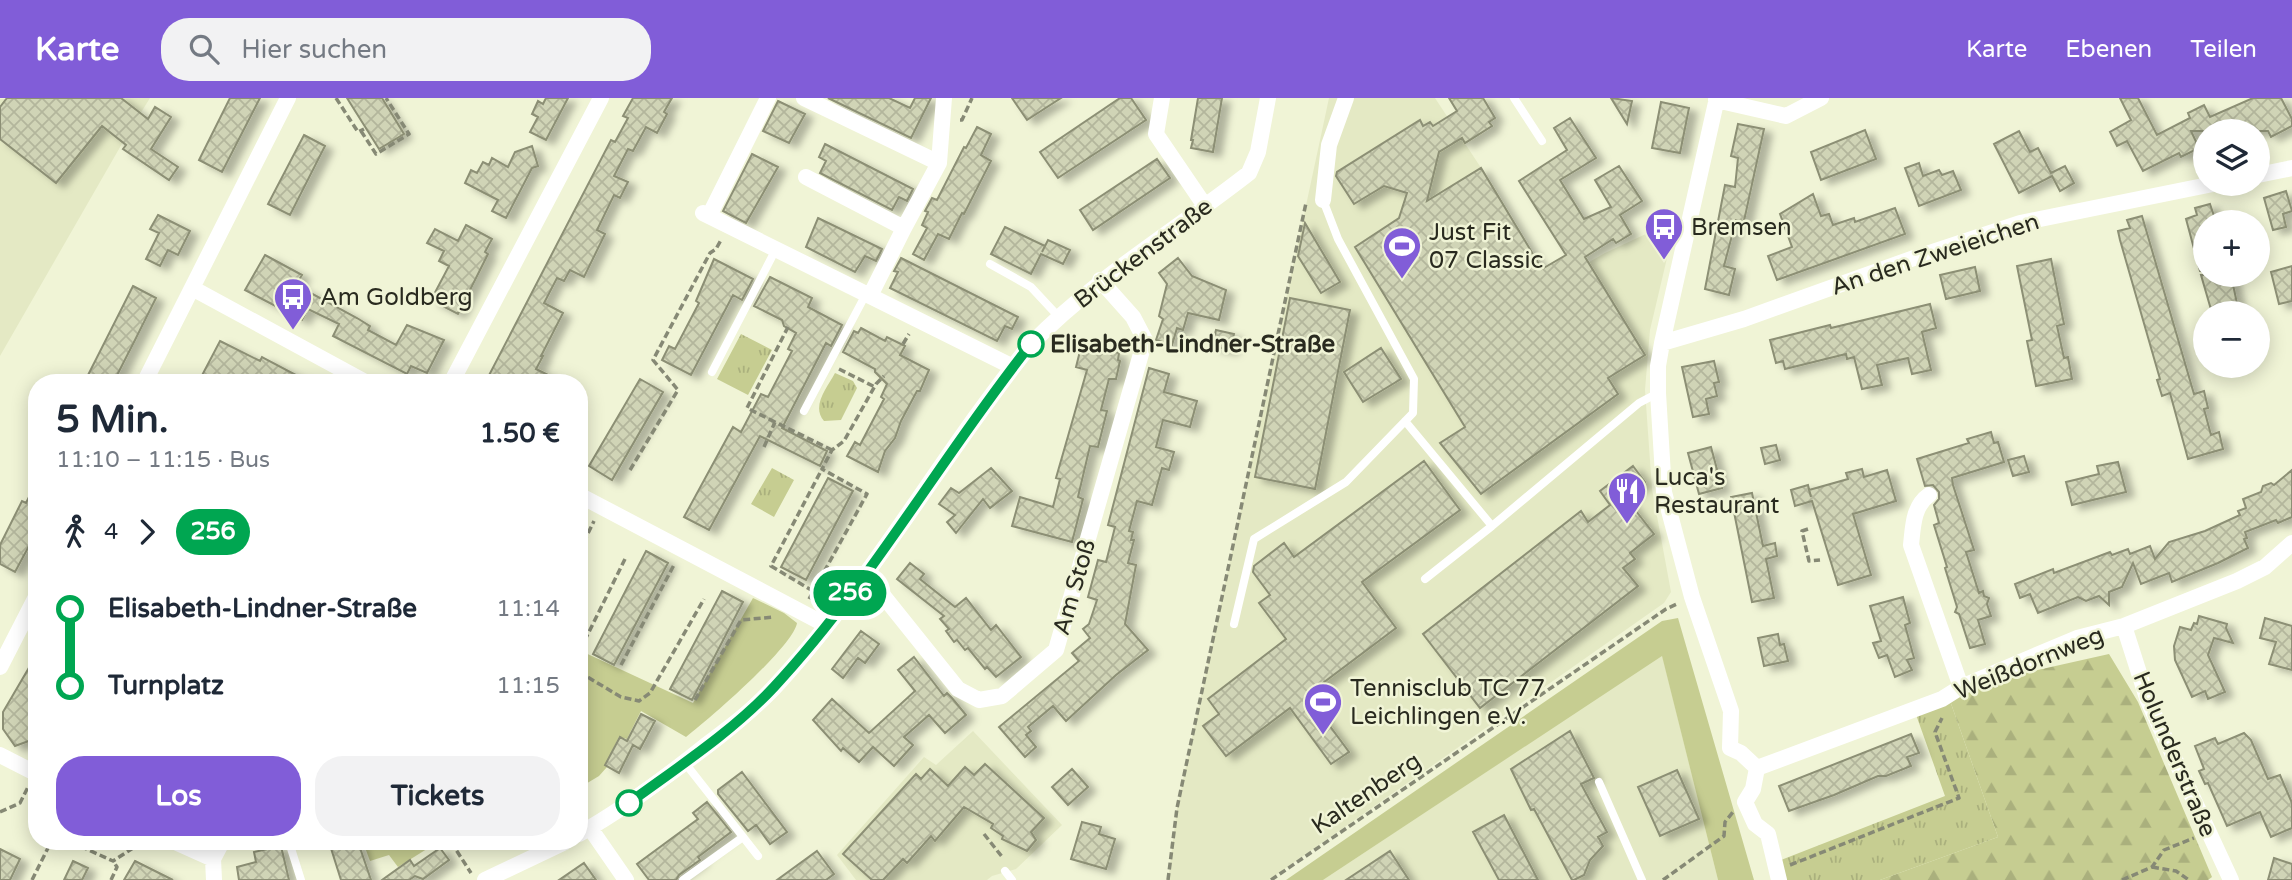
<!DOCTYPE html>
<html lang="de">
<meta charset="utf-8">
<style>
:root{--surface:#fff;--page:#f2f2f3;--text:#1f2937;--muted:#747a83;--accent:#815dd8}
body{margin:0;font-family:"Varela Round",sans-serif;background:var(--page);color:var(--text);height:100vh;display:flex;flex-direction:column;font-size:26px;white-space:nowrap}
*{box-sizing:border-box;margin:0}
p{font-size:23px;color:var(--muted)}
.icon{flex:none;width:38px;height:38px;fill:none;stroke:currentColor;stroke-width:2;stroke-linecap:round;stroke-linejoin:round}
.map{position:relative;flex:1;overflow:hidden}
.panel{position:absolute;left:28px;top:276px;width:560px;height:476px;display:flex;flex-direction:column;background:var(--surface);border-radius:28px;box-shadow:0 4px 18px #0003}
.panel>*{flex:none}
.badge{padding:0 14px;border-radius:23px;font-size:24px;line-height:46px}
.fabs{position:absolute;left:2193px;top:21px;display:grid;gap:14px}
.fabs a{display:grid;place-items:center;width:77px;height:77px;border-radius:50%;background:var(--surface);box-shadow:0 4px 18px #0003;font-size:35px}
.map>.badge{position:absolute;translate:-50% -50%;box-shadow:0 0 0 4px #fff}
.legs{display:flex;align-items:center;gap:10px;height:77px;padding:0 28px;font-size:23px}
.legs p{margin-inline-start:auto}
.head{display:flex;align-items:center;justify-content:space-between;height:119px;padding:0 28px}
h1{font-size:38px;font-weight:700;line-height:52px}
.cta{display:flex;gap:14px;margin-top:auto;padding:14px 28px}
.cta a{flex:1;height:80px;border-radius:28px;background:var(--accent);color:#fff;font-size:28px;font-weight:700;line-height:80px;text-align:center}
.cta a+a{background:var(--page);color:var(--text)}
ul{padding:0 28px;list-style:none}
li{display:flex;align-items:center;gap:24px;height:77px;font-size:26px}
li i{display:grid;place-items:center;width:10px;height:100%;margin:0 9px;background:currentColor}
li i::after{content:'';width:18px;height:18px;margin:-9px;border:5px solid;border-radius:50%;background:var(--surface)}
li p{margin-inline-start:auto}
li:first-child i{background:linear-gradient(#0000 50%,currentColor 0)}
li:last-child i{background:linear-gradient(currentColor 50%,#0000 0)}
header{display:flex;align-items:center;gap:42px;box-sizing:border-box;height:98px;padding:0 35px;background:var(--accent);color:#fff}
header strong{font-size:33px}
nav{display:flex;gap:38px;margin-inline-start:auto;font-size:24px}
.search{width:490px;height:63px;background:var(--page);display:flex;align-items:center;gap:18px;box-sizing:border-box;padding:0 24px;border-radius:28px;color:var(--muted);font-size:26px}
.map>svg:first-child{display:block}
.built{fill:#e4e9c4}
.green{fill:#c6cd91}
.forest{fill:url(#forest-firs)}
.park{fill:url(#park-tufts)}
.building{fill:url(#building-cross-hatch);stroke:#8c8f74;stroke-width:2;filter:url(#shadow)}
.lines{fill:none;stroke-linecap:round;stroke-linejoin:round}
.path{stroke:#868975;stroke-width:3.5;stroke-dasharray:7 3.5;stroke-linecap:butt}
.lane{stroke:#fff;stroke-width:8}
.street{stroke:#fff;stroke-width:16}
.line-1-casing{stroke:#fff;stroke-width:16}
.line-1{stroke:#00a651;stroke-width:10}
.stop-1-dot{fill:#fff;stroke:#00a651;stroke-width:3.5}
.labels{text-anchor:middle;stroke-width:5;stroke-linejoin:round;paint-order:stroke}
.poi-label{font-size:24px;fill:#292a1f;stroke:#f0f4d6;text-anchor:start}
.street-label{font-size:24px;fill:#292a1f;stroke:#f0f4d6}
.stop-label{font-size:24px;font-weight:bold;fill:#292a1f;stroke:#f0f4d6;text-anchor:start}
</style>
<header>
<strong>Karte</strong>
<div class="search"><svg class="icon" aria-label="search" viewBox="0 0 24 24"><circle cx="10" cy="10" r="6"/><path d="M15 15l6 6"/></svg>Hier suchen</div>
<nav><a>Karte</a><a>Ebenen</a><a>Teilen</a></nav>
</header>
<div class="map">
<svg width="2292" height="782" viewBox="0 0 2292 782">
<defs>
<pattern id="forest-firs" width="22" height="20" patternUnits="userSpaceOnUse" patternTransform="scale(1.75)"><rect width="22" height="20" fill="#c6cd91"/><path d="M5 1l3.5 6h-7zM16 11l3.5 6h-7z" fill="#aab07d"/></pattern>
<pattern id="park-tufts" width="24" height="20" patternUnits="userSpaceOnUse" patternTransform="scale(1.75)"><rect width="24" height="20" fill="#c6cd91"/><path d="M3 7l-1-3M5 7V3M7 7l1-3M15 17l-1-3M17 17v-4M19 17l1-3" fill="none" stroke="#aab07d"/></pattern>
<pattern id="building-cross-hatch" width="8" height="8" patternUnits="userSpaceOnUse" patternTransform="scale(1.75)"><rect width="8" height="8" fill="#d0d4b6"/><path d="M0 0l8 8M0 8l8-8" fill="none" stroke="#b3b69c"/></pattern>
<filter id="shadow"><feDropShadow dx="8" dy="4.5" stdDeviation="3.5" flood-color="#0004"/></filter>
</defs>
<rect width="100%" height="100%" fill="#f0f4d6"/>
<path class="built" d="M150 0 127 37 0 258V1Z
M1329 0H1435L1493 88 1551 186 1605 155 1676 122 1650 232 1645 292 1652 391 1671 494 1664 505 1269 782H1168L1177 710Z
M1662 557 1718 782H1323Z
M973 633 1062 727 1016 771 992 778 987 782H856L837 757 924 659 936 667Z"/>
<path class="green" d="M753 500 784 515 797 525C793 549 708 622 686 639L641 613 627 641 619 639 605 667 607 669 599 678 579 690V552L693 605Z
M1678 520 1754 782H1718L1662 558 1323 782H1286L1662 523Z
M363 744H438L398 769 389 757 370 763Z"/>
<path class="forest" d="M2109 556 2138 604 2212 779 2208 782H1880L1998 739 1948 597 1961 589Z"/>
<path class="park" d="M741 236 772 252 748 297 717 281Z
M835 275 853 283 857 290 841 322 824 323C811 308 827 290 835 275Z
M772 370 794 382 774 419 751 406Z
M1948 597 1998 739 1880 782H1785L1781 762 1945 698 1914 611Z"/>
<path class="building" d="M7 0H121L148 21 155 9 171 19 151 51 178 69 169 82 123 51 126 47 102 28 56 85 0 41V9Z
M230 0H260L222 74 199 62Z
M347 0H382L404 36 379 51Z
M546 0H568L546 42 530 34 538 19 532 16 538 3 543 6Z
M633 0H672L664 14 667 16 657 35 646 29 633 53 628 51 614 78 628 84 620 100 614 97 597 132 605 136 584 179 570 172 564 183 557 180 544 205 563 215 541 258H543L536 271 564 285H485L611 42 615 44 628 20 623 18Z
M828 0H889L910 10 915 0H931L911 40Z
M1012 0H1061L1027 22Z
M1120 0H1131L1146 22 1058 80 1040 54Z
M1198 0H1222L1213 54 1191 50 1193 42H1191Z
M1449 0H1483L1495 20 1489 24 1492 28 1465 45 1462 40 1439 54 1427 103 1481 70 1542 171 1566 157 1519 83 1567 52 1554 30 1570 20 1596 60 1560 82 1584 121 1611 109 1595 82 1619 68 1642 103 1620 117 1631 136 1616 145 1613 141 1585 159 1645 257 1608 280 1618 296 1481 396 1440 345 1465 329 1355 149 1399 120 1407 95 1384 88 1354 106 1336 78 1337 74 1420 22 1423 28 1430 24 1433 28 1457 13Z
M1611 0 1632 3 1627 26Z
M2120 0H2138L2157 37 2190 20 2188 15 2204 7 2210 19 2253 0H2281L2292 21V28L2271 39 2268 33H2191L2199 50 2181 59 2179 55 2143 73 2127 43 2117 48 2110 34 2131 22Z
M778 3 805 16 789 45 763 33Z
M1661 4 1689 10 1680 55 1652 50Z
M1738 26 1764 31 1744 123 1736 122 1724 168 1735 171 1729 197 1705 191 1725 87 1735 89 1738 60 1731 58Z
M977 29 991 36 981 57 991 63 964 116 962 115 949 141 938 136 924 162 913 156 927 130 922 127 928 114 925 113 932 100 937 102 964 49 966 50Z
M1865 32 1876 61 1821 82 1811 54Z
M2019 33 2030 54 2038 50 2051 75 2065 68 2074 85 2060 93 2052 78 2019 95 1994 46Z
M304 37 325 48 290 117 268 106Z
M825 46 913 91 907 103 899 99 892 112 820 75 826 63 819 59Z
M532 48 538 68 532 70 506 120 492 113 498 102 465 85 471 72 477 75 483 64 489 67 492 60 508 69 515 54Z
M752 56 778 69 746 125 723 113Z
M1157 61 1170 80 1093 132 1080 112Z
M1919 65 1923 78 1939 72 1942 77 1953 73 1961 92 1919 108 1905 70Z
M2286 93 2292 113 2283 116 2286 129 2273 132 2264 100Z
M1813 96 1821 118 1829 116 1833 127 1854 120 1855 124 1895 110 1905 136 1777 182 1768 158 1792 149 1780 116Z
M2210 106 2216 124H2205V173H2200L2186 121 2197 117 2195 110Z
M158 117 190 133 178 157 168 152 160 168 146 161 159 135 150 131Z
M2142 118 2194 296 2204 293 2208 310 2204 311 2211 337 2219 334 2223 351 2188 361 2170 295 2162 298 2157 282 2160 281 2120 142 2118 133 2130 130 2127 122Z
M818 120 882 151 876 163 865 158 855 174 806 149Z
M1305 125 1340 184 1321 195 1298 158Z
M466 127 492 141 485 154 488 156 458 216 431 202 449 168 439 163 444 153 427 145 435 131 458 143Z
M1005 129 1045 148 1042 154 1048 142 1070 152 1063 166 1041 156 1031 176 991 156Z
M265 157 302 177 296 187 357 220 370 228 368 232 396 247 407 227 444 242 427 275 411 268 407 276 333 238 339 226 308 211 302 222 245 192Z
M901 160 1018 219 1012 231 1005 228 997 243 890 190 898 174 894 173Z
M1178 160 1192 178 1226 192 1219 222 1188 215 1183 232 1177 230 1172 247 1156 242 1163 221 1159 218 1167 186 1159 175Z
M714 161 753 181 742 202 733 197 691 277 662 262 669 248 675 251 699 205 696 203Z
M2051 161 2064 226 2057 228 2064 260 2068 259 2072 281 2036 288 2027 243 2032 242 2017 168Z
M2292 168V203L2279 206 2271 174Z
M1975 169 1980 193 1946 201 1940 177Z
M2201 177H2231L2239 215H2212Z
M770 179 812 200 808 209 842 227 831 248 826 245 782 330 827 353 820 368 760 338 709 432 684 419 733 329 741 334 761 296 768 299 792 253 788 251 796 235 784 228 782 222 754 208Z
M133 188 156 200 134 244 113 285H84Z
M1290 200 1350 212 1315 391 1255 379Z
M1930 206 1936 230 1922 234 1931 272 1912 276 1908 260 1877 267 1882 287 1862 291 1854 259 1847 261 1846 256 1785 271 1783 263 1776 265 1770 242 1830 227 1831 230Z
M861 230 885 243 887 239 905 248 900 257 929 272 920 293H917L901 323 895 340 885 353 878 374 847 358 855 344 860 347 884 301 881 299 887 286 875 274V271L843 254 854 233 858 235Z
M1216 232 1234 236 1230 252 1212 248Z
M220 243 260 263 262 259 311 285H198Z
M1082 245 1119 255 1118 262 1120 263 1116 281H1109L1101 312 1107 313 1098 349 1090 348 1078 399 1083 401 1072 444 1012 428 1020 399 1053 409 1060 381 1056 380 1087 272 1076 269Z
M1381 250 1401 281 1363 304 1344 274Z
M1714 263 1719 284 1714 285 1717 298 1706 301 1709 316 1693 319 1682 269Z
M1149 270 1169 276 1164 294 1197 303 1190 329 1163 322 1156 349 1174 354 1169 372 1162 370 1152 407 1137 403 1129 433 1133 434 1131 442H1134L1128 465 1136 467 1125 526 1148 552 1116 577 1066 623 1053 608 1028 629 1031 633 1026 637 1036 649 1025 659 999 629 1079 563 1072 555 1090 540 1083 531 1089 526 1097 502 1088 499 1098 462 1106 464 1113 437 1115 429 1108 427Z
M640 281 663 294 612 382 589 368Z
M1991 334 1994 345 1998 344 2004 364 1952 380 1953 387 1974 452 1966 454 1979 495 1983 493 1984 498 1989 500 1987 506 1991 518 1978 522 1985 546 1970 550 1959 516 1955 514 1957 509 1945 470 1947 469 1934 427 1939 425 1934 407 1939 401V394L1933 387 1925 388 1917 361 1969 345 1967 341Z
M1776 347 1780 362 1765 366 1761 350Z
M1711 349 1722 390 1699 396 1688 355Z
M2024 358 2029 374 2013 378 2008 362Z
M1424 363 1460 412 1362 484 1396 530 1307 597 1349 654 1331 666 1290 610 1226 658 1203 628 1219 616 1208 601 1286 541 1259 505 1270 497 1253 474 1254 468 1284 445 1294 459Z
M2118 364 2126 394 2072 407 2066 384 2099 376 2097 368Z
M1633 368 1645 384 1625 399 1654 436 1630 455 1635 461 1623 470 1638 488 1480 610 1423 536 1581 413 1588 424 1610 407 1600 393Z
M991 370 1012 393 990 410 983 401 956 435 947 424 955 417 939 406 951 390 959 395Z
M1862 371 1864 379 1887 372 1896 403 1853 416 1871 477 1838 487 1812 403 1795 408 1791 392 1808 387 1811 399 1809 392 1848 381 1846 375Z
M2292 372V419L2278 425 2276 422 2245 434 2247 440 2244 441 2248 450 2218 465 2172 484 2169 475 2141 486 2133 465 2122 489 2109 494V507L2099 498 2086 503 2078 499 2038 515 2030 496 2020 500 2015 486 2053 471 2054 475 2110 454 2112 457 2128 451 2130 456 2150 448 2155 461 2169 444 2205 433 2240 417 2238 413 2246 410 2243 401 2261 394 2263 388 2271 385 2274 387Z
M828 380 853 393 806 482 781 469Z
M37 383V433L15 474 0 466V447L22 403 26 405Z
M1752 395 1763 448 1775 445 1777 458 1766 461 1774 500 1752 504 1731 399Z
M646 453 668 465 614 567 593 556Z
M910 465 924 476 920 481 955 509 966 500 991 532 996 527 1021 559 996 579 987 569 985 571 968 550 965 552 957 542 954 544 946 533 949 531 940 521 944 518 897 481Z
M722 493 743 504 692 602 670 591Z
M1903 499 1910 525 1905 527 1914 560 1907 562 1912 572 1895 579 1887 557 1879 560 1873 545 1881 543 1870 508Z
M2199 518 2227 526 2226 530 2233 545 2214 540 2208 557 2225 594 2208 601 2205 593 2192 599 2175 562 2174 548 2180 529 2191 532 2194 525 2197 526Z
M2265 520 2292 528V572L2269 566 2276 544 2260 540Z
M861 533 879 546 865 565 858 560 843 580 832 571Z
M1778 536 1780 547 1784 546 1788 563 1764 568 1758 540Z
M37 556V640L15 648 3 631V614Z
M914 559 944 598 947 595 952 600 966 617 945 635 929 617 904 639 913 647 894 668 873 649 859 664 843 650 841 653 813 622 832 601 869 635 915 593 898 572Z
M641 616 655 623 640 651 633 647 619 675 605 667 620 639 627 643Z
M1570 633 1594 680 1581 686 1607 734 1598 739 1603 748 1590 762 1584 777 1574 782H1572L1534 711 1531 712 1511 671Z
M2244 635 2251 642 2268 681 2280 677 2292 705V730L2271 739 2260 714 2227 728 2208 685 2205 686 2199 673 2204 671 2195 648 2215 640 2218 646Z
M1911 636 1919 655 1907 659 1911 668 1886 678H1878L1834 697 1789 713 1779 688Z
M985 666 1044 720 1031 734 1036 742 1027 753 1002 741 1003 738 991 730 993 726 964 709 935 743 931 738 907 765 903 761 883 782H872L843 756 916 676 921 681 930 671 948 688 965 669 974 677Z
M1072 671 1088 689 1068 707 1052 689Z
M1677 672 1699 721 1660 738 1638 689Z
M742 674 787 734 770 746 756 727 748 733 718 696V692Z
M707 704 731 734 698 759 700 762 679 777 676 782H649L637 766 698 721 693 715Z
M1504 717 1538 782H1499L1473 734Z
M1082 724 1101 729 1099 736 1115 741 1106 771 1071 761Z
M329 744H358L371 782H341Z
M281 748 289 782H239L237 769 256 764 254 754Z
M440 750 449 762 423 781 415 778 409 782H382L410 762 414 768Z
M0 751 20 761 10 782H0Z
M817 753 834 776 826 782H777Z
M1390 753 1409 782H1346Z
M2274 760 2292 766V782H2268Z
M73 763 88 770 82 782H64Z
M135 763 173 782H124Z
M584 765 596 782H559Z"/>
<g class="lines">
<path class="path" d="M336 0 358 34 364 31
M960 22H962L972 0
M361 33 376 56 409 36 386 0
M903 246 909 236
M839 271 875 289
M775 324 747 310 788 229
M764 349 775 324 832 352
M630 372 678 292 653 262 710 155 716 151 721 142
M1808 431 1802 433 1809 463 1820 462
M579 454 594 423
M813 493 771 468 822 371
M809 501 867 396 822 371 832 352 844 343 876 286 884 278
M579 549 581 550 626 459
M621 567 675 465
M579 574 621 599 639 603 650 595 704 501
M695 602 741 522 774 519
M0 714 20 705 28 689
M984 736 1003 760
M71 744 113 763 136 748 139 744
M451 744 471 775
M1790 767 1959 700 1935 634 1942 620
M2152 769 2176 773 2189 782
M32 782 51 744
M111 782 117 769 113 763
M1168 782 1177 710 1306 105
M1271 782 1666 511 1677 506
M1663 782 1724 738 1725 724 1733 714
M2122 782 2152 769 2164 752 2194 740"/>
<path class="lane" d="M1514 0 1542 43
M990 166 1031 189 1058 218
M712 274 776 151
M804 313 866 196
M1405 323 1492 428
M1425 481 1492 428 1639 305 1658 295
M1234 526 1254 441 1346 384 1413 315 1414 281 1338 141 1323 102
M685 665 758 758
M1599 684 1642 782
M289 744 301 782
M1005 773 1012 782
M683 782 743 739"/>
<path class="street" d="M804 0 939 65
M1162 0 1156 36 1205 108
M1717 0 1662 245 1658 268V295L1664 394 1692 499 1731 613 1730 650 1741 655 1757 670 1753 691 1745 704 1755 726 1768 736 1779 782
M1716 2 1786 18 1821 0
M2258 77 2292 70
M806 79 904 130 939 65 944 0
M1323 102 1329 47 1346 0
M703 115 1013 269
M709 118 768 0
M192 190 367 285
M870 198 904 130
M1662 245 1744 221 1914 160 2020 125 2213 86
M144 285 288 0
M451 285 601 0
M579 397 826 527
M1929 397C1913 408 1913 429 1911 447L1961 589
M865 475 958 591 979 602 1002 598 1056 552 1145 242 1133 219 1100 182
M2124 528 2148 603 2231 782
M0 569 37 497
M0 657 37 676
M1757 670 1942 601 1961 589 2077 540 2124 528 2237 483 2265 469 2292 445
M590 730 626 782
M579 736C624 711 665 680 705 648 729 630 753 612 774 590 871 485 941 357 1031 246 1098 178 1175 133 1249 75L1258 54 1268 0
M175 744 213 761
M214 782 213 761 222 744
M485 782 565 744"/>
</g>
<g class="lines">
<g class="line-1-casing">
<path id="line-1" d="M629 705C678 669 732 634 774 589 871 485 942 358 1031 246"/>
</g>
<use href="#line-1" class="line-1"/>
</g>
<defs>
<g id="bus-pin" transform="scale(2.0125)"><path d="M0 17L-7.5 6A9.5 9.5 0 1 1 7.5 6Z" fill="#815dd8" stroke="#f0f4d6"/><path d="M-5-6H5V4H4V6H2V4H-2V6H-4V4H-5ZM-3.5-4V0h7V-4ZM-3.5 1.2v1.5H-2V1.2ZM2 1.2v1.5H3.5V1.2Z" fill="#fff"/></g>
<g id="stadium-pin" transform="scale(2.0125)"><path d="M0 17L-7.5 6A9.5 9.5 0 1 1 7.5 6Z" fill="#815dd8" stroke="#f0f4d6"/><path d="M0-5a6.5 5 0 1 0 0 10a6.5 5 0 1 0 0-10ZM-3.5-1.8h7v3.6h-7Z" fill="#fff"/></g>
<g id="restaurant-pin" transform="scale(2.0125)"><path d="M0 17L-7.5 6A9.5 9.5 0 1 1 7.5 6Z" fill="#815dd8" stroke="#f0f4d6"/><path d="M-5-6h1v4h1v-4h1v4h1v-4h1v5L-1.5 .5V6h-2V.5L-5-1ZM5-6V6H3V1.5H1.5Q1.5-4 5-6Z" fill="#fff"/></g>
</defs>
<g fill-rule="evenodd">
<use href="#bus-pin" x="1664" y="129"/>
<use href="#stadium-pin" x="1402" y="148"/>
<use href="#bus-pin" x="293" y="199"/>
<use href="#restaurant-pin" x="1627" y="393"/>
<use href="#stadium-pin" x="1323" y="604"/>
</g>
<g class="stop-1-dot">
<circle cx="1031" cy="246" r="12"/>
<circle cx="629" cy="705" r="12"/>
</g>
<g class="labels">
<g class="poi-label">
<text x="1691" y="137">Bremsen</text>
<text x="1429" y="142">Just Fit<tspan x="1429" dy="28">07 Classic</tspan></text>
<text x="320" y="207">Am Goldberg</text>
<text x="1654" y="387">Luca's<tspan x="1654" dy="28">Restaurant</tspan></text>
<text x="1350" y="598">Tennisclub TC 77<tspan x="1350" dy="28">Leichlingen e.V.</tspan></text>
</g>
<g class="street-label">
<text transform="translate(1143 155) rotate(-37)" y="8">Brückenstraße</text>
<text transform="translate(1935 156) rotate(-18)" y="8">An den Zweieichen</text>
<text transform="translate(1074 489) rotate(-74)" y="8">Am Stoß</text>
<text transform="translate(2029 565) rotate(-22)" y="8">Weißdornweg</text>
<text transform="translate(2175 656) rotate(67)" y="8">Holunderstraße</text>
<text transform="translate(1366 695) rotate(-34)" y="8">Kaltenberg</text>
</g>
<g class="stop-label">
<text x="1050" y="254">Elisabeth-Lindner-Straße</text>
</g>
</g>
</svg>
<div class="fabs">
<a><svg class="icon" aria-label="layers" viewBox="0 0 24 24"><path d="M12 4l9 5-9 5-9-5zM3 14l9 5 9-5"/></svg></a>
<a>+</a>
<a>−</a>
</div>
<b class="badge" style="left:850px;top:495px;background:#00a651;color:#fff">256</b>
<section class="panel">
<div class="head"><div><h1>5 Min.</h1><p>11:10 – 11:15 · Bus</p></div><b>1.50 €</b></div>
<div class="legs"><svg class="icon" aria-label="walk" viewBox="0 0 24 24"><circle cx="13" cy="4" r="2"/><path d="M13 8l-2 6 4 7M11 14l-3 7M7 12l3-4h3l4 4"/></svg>4<svg class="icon" aria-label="forward" viewBox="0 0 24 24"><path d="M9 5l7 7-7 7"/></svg><b class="badge" style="background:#00a651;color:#fff">256</b></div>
<ul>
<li><i style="color:#00a651"></i><b>Elisabeth-Lindner-Straße</b><p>11:14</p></li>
<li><i style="color:#00a651"></i><b>Turnplatz</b><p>11:15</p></li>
</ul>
<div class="cta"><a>Los</a><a>Tickets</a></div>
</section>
</div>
